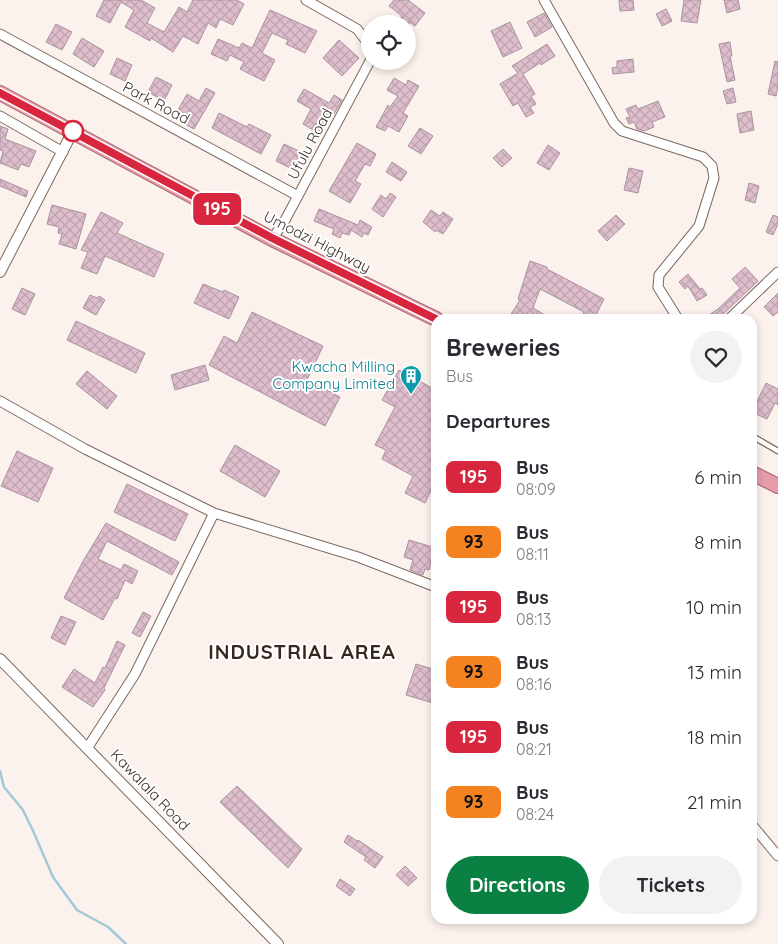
<!DOCTYPE html>
<style>
:root{--surface:#fff;--page:#f2f2f3;--text:#2b2b33;--muted:#7c7c81;--accent:#0b8043}
body{margin:0;font-family:Quicksand,sans-serif;background:var(--page);color:var(--text);height:100vh;display:flex;flex-direction:column;font-size:19px;white-space:nowrap}
*{box-sizing:border-box;margin:0}
p{font-size:16px;color:var(--muted)}
.icon{flex:none;width:28px;height:28px;fill:none;stroke:currentColor;stroke-width:2;stroke-linecap:round;stroke-linejoin:round}
.map{position:relative;flex:1;overflow:hidden}
.drawer{position:absolute;left:431px;top:314px;width:326px;height:610px;display:flex;flex-direction:column;background:var(--surface);border-radius:15px;box-shadow:0 2px 8px #0003}
.drawer>*{flex:none}
.badge{padding:0 10px;border-radius:8px;font-size:18px;line-height:32px}
.controls{position:absolute;left:361px;top:15px;display:grid;gap:10px}
.controls a{display:grid;place-items:center;width:55px;height:55px;border-radius:50%;background:var(--surface);box-shadow:0 2px 8px #0003;font-size:25px}
.map>.badge{position:absolute;translate:-50% -50%;box-shadow:0 0 0 2px #fff}
h2{padding:0 15px;font-size:19px;line-height:45px}
.round{display:grid;place-items:center;flex:none;width:52px;height:52px;border-radius:26px;background:var(--page)}
.summary{display:flex;align-items:center;justify-content:space-between;height:85px;padding:0 15px}
h1{font-size:24px;font-weight:800;line-height:38px}
.button{display:flex;gap:10px;margin-top:auto;padding:10px 15px}
.button a{flex:1;height:58px;border-radius:30px;background:var(--accent);color:#fff;font-size:20px;font-weight:800;line-height:58px;text-align:center}
.button a+a{background:var(--page);color:var(--text)}
ul{padding:0;list-style:none}
li{display:flex;align-items:center;gap:15px;height:65px;padding:0 15px}
li div{flex:1}
li b{display:block;font-size:19px}
li em{font-style:normal}
li .badge{min-width:55px;font-weight:700;text-align:center}
.map>svg:first-child{display:block}
.lines{fill:none;stroke-linecap:round;stroke-linejoin:round}
.stream{stroke:#a4c8d7;stroke-width:2.5}
.building{fill:url(#building-cross-hatch);stroke:#aa939e}
.service-casing{stroke:#7d695d;stroke-width:7}
.minor-casing{stroke:#7d695d;stroke-width:11}
.tertiary-casing{stroke:#7d695d;stroke-width:12}
.trunk-casing{stroke:#a86771;stroke-width:16}
.service{stroke:#fff;stroke-width:4.5}
.minor{stroke:#fff;stroke-width:9}
.tertiary{stroke:#fff;stroke-width:10}
.trunk{stroke:#e89caa;stroke-width:14}
.line-casing{stroke:#fff;stroke-width:11}
.line{stroke:#d7263d;stroke-width:8}
.stop-dot{fill:#fff;stroke:#d7263d;stroke-width:2.5}
.labels{text-anchor:middle;stroke-width:4;stroke-linejoin:round;paint-order:stroke}
.street-label{font-size:15px;fill:#3b322d;stroke:#fff}
.culture-label{font-size:15px;fill:#0d838f;stroke:#fff;text-anchor:end}
.district-label{font-size:20px;font-weight:bold;letter-spacing:1px;fill:#38271c;stroke:#fff}
</style>
<div class="map">
<svg width="778" height="944" viewBox="0 0 778 944">
<defs>
<pattern id="building-cross-hatch" width="8" height="8" patternUnits="userSpaceOnUse" patternTransform="scale(1.25)"><rect width="8" height="8" fill="#debdcd"/><path d="M0 0l8 8M0 8l8-8" fill="none" stroke="#bfa3b0"/></pattern>
</defs>
<rect width="100%" height="100%" fill="#fcf2ed"/>
<g class="lines">
<path class="stream" d="M0 771 4 787 23 810 34 833 53 877 77 910 108 927 126 944"/>
</g>
<path class="building" d="M104 0H141L155 8 147 23 164 32 179 7 187 12 193 0H237L244 4 233 25 220 19 216 28 208 23 198 44 183 36 173 52 151 38 150 41 125 27 134 10 121 2 110 23 96 16Z
M394 0H408L425 13 415 26 410 22 409 24H396L402 16 389 6Z
M619 0H633L634 10 620 11Z
M684 0H701L697 23 681 21Z
M724 0H738L740 9 727 13Z
M666 9 672 21 662 26 656 14Z
M270 10 317 31 305 53 286 44 288 40 272 33 262 53 275 60 264 81 240 69 244 62 230 55 227 61 211 54 218 39 239 48 242 43 252 48Z
M544 13 552 27 535 37 527 22Z
M510 22 522 48 503 57 491 31Z
M56 24 72 32 62 50 46 42Z
M82 38 104 51 94 67 73 54Z
M339 40 359 58 342 76 323 58Z
M730 42 732 56H730L735 80 727 82 719 44Z
M547 44 555 56 541 65 540 63 523 74 535 94 531 96 536 104 530 107 534 113 526 117 518 103 513 106 500 84 518 73 512 66Z
M117 58 132 65 125 81 110 74Z
M633 59 634 72 613 74 612 68 617 67V61Z
M775 61 778 62V86L776 96 768 94Z
M156 77 172 85 164 101 148 92Z
M394 78 406 85 408 80 419 86 403 113 408 116 399 132 388 126 385 131 376 127 388 105 390 107 398 96 387 90Z
M206 88 215 93 194 129 183 123 187 116 178 110 187 94 199 101Z
M733 88 736 102 727 104 723 91Z
M304 89 329 103 334 95 342 100 334 114 332 113 320 134 303 124 311 109 297 101Z
M658 101 665 117 652 122 654 127 644 131 637 129 634 122 629 124 626 118 630 117 626 109 636 105 638 109Z
M751 111 754 130 740 133 737 114Z
M219 113 247 127 249 124 271 135 261 154 212 128Z
M0 126 8 129 5 139 36 151 29 167 21 164 18 170 0 163 3 151 0 150Z
M420 128 433 136 421 154 408 146Z
M357 143 376 154 370 166 365 164 355 181 361 184 350 203 329 191Z
M284 144 301 152 292 169 276 161Z
M548 145 560 153 549 170 537 163Z
M503 149 512 158 502 167 493 158Z
M392 162 407 172 401 181 386 172Z
M629 168 643 171 638 193 624 190Z
M0 179 28 191 26 197 0 186Z
M749 183 759 186 755 203 745 200Z
M390 193 396 197 383 217 372 209 381 195 386 199Z
M52 205 86 214 76 249 59 244 62 234 58 233 59 227 47 224Z
M319 209 358 225 360 220 372 227 368 235 364 233 362 237 351 230 349 235 342 233 340 238 332 234 334 229 314 221Z
M431 210 440 216 443 212 453 219 443 234 436 230 435 232 423 222Z
M101 212 123 223 117 233 164 254 154 277 105 256 97 274 81 268 88 252 81 250Z
M616 215 625 224 607 241 598 231Z
M773 215 778 217V224L773 235 766 232Z
M530 261 547 267V269L604 299 594 319H580L584 312 540 289 533 308 552 319H508L520 300 518 299Z
M745 267 758 281 718 319H703L718 309 740 288 732 279Z
M688 274 700 289 702 288 707 295 697 301 688 286 685 289 679 282Z
M203 284 223 292 224 290 239 297 229 319 194 303Z
M22 288 35 294 25 315 12 309Z
M778 293V312L773 316 764 307Z
M90 295 97 298 99 296 105 300 96 315 83 308Z
M252 312 323 346 307 380 340 397 325 426 209 365 224 336 237 343Z
M76 321 145 353 136 373 67 340Z
M205 365 209 380 175 390 171 375Z
M399 370 436 390V488L433 486 425 503 405 493 413 476 382 459 386 450 375 445 395 407 382 400Z
M87 371 117 396 107 409 76 384Z
M766 383 778 389V405L775 403 767 419 752 412Z
M235 445 280 471 265 497 220 471Z
M17 451 53 468 38 502 1 486Z
M127 484 188 514 175 541 114 512Z
M106 523 179 562 172 575 107 541 98 559 121 570 124 564 138 571 132 584 125 580 117 599 115 598 103 620 64 598 82 563Z
M409 540 436 548 435 558 432 557 429 570 425 569 423 575 410 570 413 560 404 557Z
M143 612 151 616 140 637 132 633Z
M61 616 76 622 65 645 51 638Z
M117 641 125 645 104 688 105 690 93 707 62 687 74 669 95 683 103 667 105 668Z
M416 664 436 670V704L406 695Z
M237 786 302 849 288 868 220 802Z
M348 835 357 841 358 840 383 857 375 868 364 860 366 857 344 842Z
M405 866 417 878 408 886 396 875Z
M340 879 355 889 350 896 336 886Z"/>
<g class="lines">
<g class="service-casing">
<path id="service" d="M752 436 778 451"/>
</g>
<g class="minor-casing">
<path id="minor" d="M306 0 357 29 370 46
M544 0 614 123 622 131 703 157 712 166 714 178 699 226 659 275 658 287 678 319
M0 34 298 196
M0 116 63 152
M272 239 284 222 370 61
M729 319 778 272
M0 401 85 449 214 513 358 557 436 587
M88 747 135 674 214 513
M752 825 778 856"/>
</g>
<g class="tertiary-casing">
<path id="tertiary" d="M0 272 73 131
M0 659 278 944"/>
</g>
<g class="trunk-casing">
<path id="trunk" d="M0 93 272 239 436 319
M752 473 778 486"/>
</g>
<use href="#service" class="service"/>
<use href="#minor" class="minor"/>
<use href="#tertiary" class="tertiary"/>
<use href="#trunk" class="trunk"/>
</g>
<g class="lines">
<g class="line-casing">
<path id="line" d="M0 93 272 238 436 319"/>
</g>
<use href="#line" class="line"/>
</g>
<defs>
<g id="building-pin" transform="scale(1.125)"><path d="M0 17L-7.5 6A9.5 9.5 0 1 1 7.5 6Z" fill="#0f9aa8" stroke="#fff"/><path d="M-4-6H4V6H1V3H-1V6H-4ZM-2.5-4.3h1.7v1.8h-1.7ZM.8-4.3h1.7v1.8H.8ZM-2.5-1h1.7V.8h-1.7ZM.8-1h1.7V.8H.8Z" fill="#fff"/></g>
</defs>
<g fill-rule="evenodd">
<use href="#building-pin" x="411" y="376"/>
</g>
<circle class="stop-dot" cx="73" cy="131" r="10"/>
<g class="labels">
<g class="street-label">
<text transform="translate(156 103) rotate(28)" y="5">Park Road</text>
<text transform="translate(310 144) rotate(-62)" y="5">Ufulu Road</text>
<text transform="translate(317 242) rotate(27)" y="5">Umodzi Highway</text>
<text transform="translate(150 790) rotate(46)" y="5">Kawalala Road</text>
</g>
<g class="culture-label">
<text x="395" y="372">Kwacha Milling<tspan x="395" dy="17">Company Limited</tspan></text>
</g>
<g class="district-label">
<text x="302" y="659">INDUSTRIAL AREA</text>
</g>
</g>
</svg>
<div class="controls">
<a><svg class="icon" aria-label="locate" viewBox="0 0 24 24"><circle cx="12" cy="12" r="6"/><path d="M12 2v4M12 18v4M2 12h4M18 12h4"/></svg></a>
</div>
<b class="badge" style="left:217px;top:209px;background:#d7263d;color:#fff">195</b>
<section class="drawer">
<div class="summary"><div><h1>Breweries</h1><p>Bus</p></div><a class="round"><svg class="icon" aria-label="heart" viewBox="0 0 24 24"><path d="M12 20l-8-8c-3-5 5-10 8-4 3-6 11-1 8 4z"/></svg></a></div>
<h2>Departures</h2>
<ul>
<li><span class="badge" style="background:#d7263d;color:#fff">195</span><div><b>Bus</b><p>08:09</p></div><em>6 min</em></li>
<li><span class="badge" style="background:#f58220;color:#111">93</span><div><b>Bus</b><p>08:11</p></div><em>8 min</em></li>
<li><span class="badge" style="background:#d7263d;color:#fff">195</span><div><b>Bus</b><p>08:13</p></div><em>10 min</em></li>
<li><span class="badge" style="background:#f58220;color:#111">93</span><div><b>Bus</b><p>08:16</p></div><em>13 min</em></li>
<li><span class="badge" style="background:#d7263d;color:#fff">195</span><div><b>Bus</b><p>08:21</p></div><em>18 min</em></li>
<li><span class="badge" style="background:#f58220;color:#111">93</span><div><b>Bus</b><p>08:24</p></div><em>21 min</em></li>
</ul>
<div class="button"><a>Directions</a><a>Tickets</a></div>
</section>
</div>
